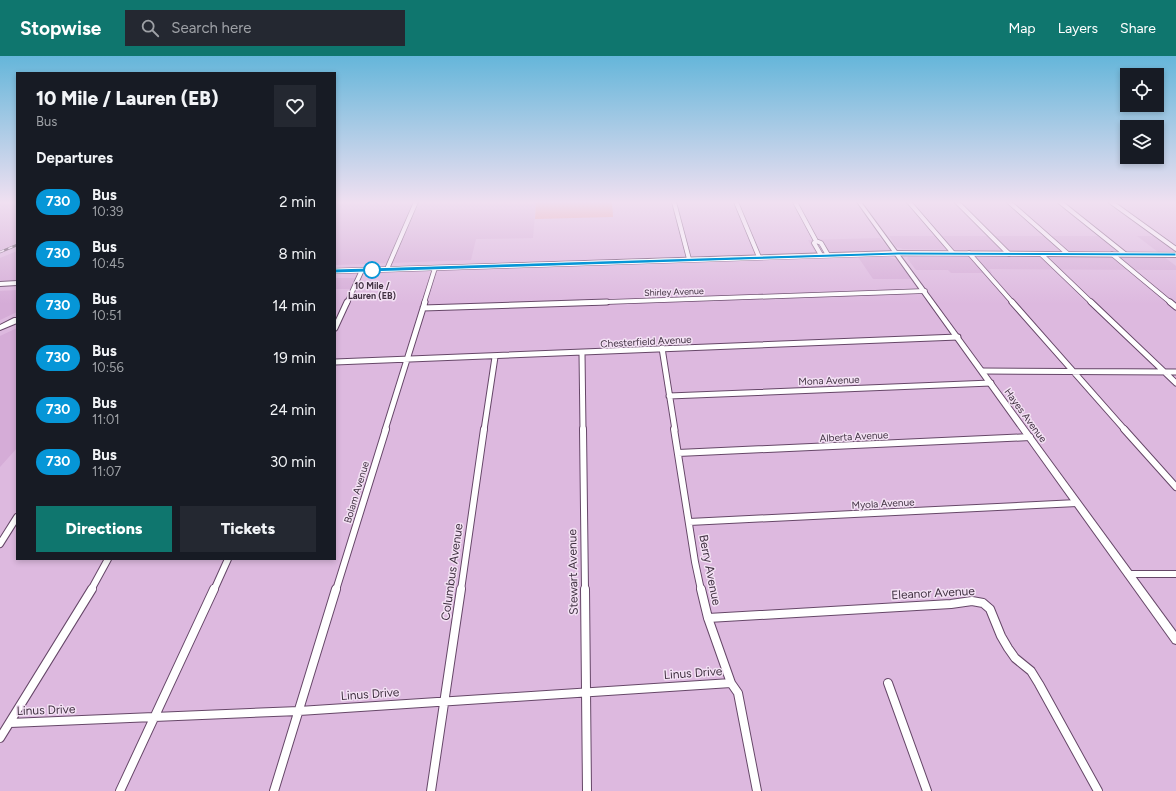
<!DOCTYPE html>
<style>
:root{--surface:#171b24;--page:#242831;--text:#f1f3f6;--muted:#9ea1a6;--accent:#0f766e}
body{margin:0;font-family:Figtree,sans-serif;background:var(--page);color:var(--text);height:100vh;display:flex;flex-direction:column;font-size:15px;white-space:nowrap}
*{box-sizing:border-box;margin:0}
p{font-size:13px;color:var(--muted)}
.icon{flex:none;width:22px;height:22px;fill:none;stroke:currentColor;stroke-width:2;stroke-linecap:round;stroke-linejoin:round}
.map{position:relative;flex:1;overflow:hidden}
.side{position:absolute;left:16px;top:16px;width:320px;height:488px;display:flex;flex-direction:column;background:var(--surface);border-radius:0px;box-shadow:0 2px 6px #0003}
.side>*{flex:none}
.badge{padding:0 8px;border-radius:13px;font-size:14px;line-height:26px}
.fabs{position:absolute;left:1120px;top:12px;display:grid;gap:8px}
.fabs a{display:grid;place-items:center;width:44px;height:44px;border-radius:0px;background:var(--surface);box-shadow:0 2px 6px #0003;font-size:20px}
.map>.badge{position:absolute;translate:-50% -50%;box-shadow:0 0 0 2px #fff}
h2{padding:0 20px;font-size:15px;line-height:36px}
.round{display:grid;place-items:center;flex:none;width:42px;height:42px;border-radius:0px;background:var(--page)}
.head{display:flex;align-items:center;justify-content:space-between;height:68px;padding:0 20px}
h1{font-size:19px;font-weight:800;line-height:30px}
.button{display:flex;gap:8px;margin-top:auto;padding:8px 20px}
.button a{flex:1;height:46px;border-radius:0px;background:var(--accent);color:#fff;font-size:16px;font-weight:800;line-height:46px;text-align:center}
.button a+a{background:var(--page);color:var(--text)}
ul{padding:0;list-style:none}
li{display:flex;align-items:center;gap:12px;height:52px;padding:0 20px}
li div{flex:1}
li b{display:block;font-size:15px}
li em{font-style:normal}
li .badge{min-width:44px;font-weight:700;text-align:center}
header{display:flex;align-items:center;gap:24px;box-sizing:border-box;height:56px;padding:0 20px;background:var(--accent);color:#fff}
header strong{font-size:19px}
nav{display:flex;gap:22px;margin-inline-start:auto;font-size:14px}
.search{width:280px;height:36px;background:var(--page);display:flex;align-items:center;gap:10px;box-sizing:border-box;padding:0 14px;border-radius:0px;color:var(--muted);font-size:15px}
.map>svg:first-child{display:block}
.built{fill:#d5acd7}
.green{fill:#ed9a93}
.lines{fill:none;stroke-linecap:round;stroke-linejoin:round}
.minor-far3-casing{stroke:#664768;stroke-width:5.5}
.minor-far2-casing{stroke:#664768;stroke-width:7}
.minor-far1-casing{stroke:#664768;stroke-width:8}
.minor-casing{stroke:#664768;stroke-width:10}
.tertiary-casing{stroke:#664768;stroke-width:2}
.secondary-casing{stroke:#664768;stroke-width:2}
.primary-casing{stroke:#664768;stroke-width:2}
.minor-far3{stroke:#fff;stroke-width:4}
.minor-far2{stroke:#fff;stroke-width:5}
.minor-far1{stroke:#fff;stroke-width:6}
.minor{stroke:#fff;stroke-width:8}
.tertiary{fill:#fff;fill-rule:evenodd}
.secondary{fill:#fff;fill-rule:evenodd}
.primary{fill:#fff;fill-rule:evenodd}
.rail-casing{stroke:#614d62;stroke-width:2.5}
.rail{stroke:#f3e1f4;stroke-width:1.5;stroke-dasharray:4.5;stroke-linecap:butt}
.line{fill:#0696d7;stroke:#fff}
.stop-dot{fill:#fff;stroke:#0696d7;stroke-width:2}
.labels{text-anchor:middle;stroke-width:3;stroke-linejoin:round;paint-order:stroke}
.far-stop-label{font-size:9px;font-weight:bold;fill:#403141;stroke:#f3e1f4}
.far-street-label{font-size:9px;fill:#403141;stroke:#f3e1f4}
.street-label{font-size:10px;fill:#403141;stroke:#f3e1f4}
.near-street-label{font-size:12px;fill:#403141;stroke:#f3e1f4}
</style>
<header>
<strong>Stopwise</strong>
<div class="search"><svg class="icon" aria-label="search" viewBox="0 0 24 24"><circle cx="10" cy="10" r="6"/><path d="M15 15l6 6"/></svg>Search here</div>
<nav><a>Map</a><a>Layers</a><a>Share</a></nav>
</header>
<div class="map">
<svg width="1176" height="735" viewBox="0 0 1176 735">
<rect width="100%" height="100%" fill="#ddb9df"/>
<path class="built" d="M0 146H17V187L0 194Z
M335 146H536L533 182 476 183 471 204 335 209Z
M889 180H1098L1119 196 903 193 896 191Z
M1137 180H1155L1176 196H1158Z
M880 182 890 194 815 196 808 184Z
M17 195V224L0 225V202Z
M909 200H1163L1176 210V214L989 213 992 217H951L948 214H916L907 202Z
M858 201H889L898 204 911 223H873Z
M335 222H356L350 233H335Z
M17 234V256L0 264V235Z
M17 272V392L0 411V280Z"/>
<path class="green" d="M536 146H612L613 161 535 163Z"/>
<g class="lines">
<g class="minor-far3-casing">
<path id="minor-far3" d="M674 146 689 203
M736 146 759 201
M795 146 816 185
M909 146 953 197
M957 146 1009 198
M1009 146 1068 198
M1060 146 1125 198
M1111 146 1176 193
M969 197 1013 247
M1041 198 1092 247
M1112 198 1171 247
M821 199 814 187 816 185 821 187 828 199
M387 213 416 146
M347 247 362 214
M424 247 435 212
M578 247 925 235"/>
</g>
<g class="minor-far2-casing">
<path id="minor-far2" d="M1012 246 1125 374
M1091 246 1176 327
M1170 246 1176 251
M423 252 607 246
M335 272 347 246
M662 292 675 374
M582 297 583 374
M335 306 958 281
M982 315 1176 316
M669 340 991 327
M385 374 425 246
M484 374 495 301"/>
</g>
<g class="minor-far1-casing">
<path id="minor-far1" d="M583 373 585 534
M674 373 695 506 701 534
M1124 373 1176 431
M678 397 1030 381
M689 466 1077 447
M0 488 17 461
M1128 518H1176
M91 534 108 503
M214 534 228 503
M336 534 386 373
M461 534 484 373"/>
</g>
<g class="minor-casing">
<path id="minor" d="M585 533 587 735
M701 533 708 562 731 627 738 637 757 735
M708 562 951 548 972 545 983 547 990 553 1001 580 1008 592 1015 602 1031 615 1039 628 1098 735
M888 627 927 735
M10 667 299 655 731 627
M0 682 92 533
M120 735 214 533
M274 735 336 533
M431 735 461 533"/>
</g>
<g class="tertiary-casing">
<path id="tertiary" d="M857 146H861L1176 576V588L1173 587Z"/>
</g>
<g class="secondary-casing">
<path id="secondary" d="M897 195 1176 197V201L897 199 335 217V213Z
M17 225V229L0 230V226Z"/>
</g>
<g class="primary-casing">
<path id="primary" d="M14 262H17V267L0 274V269Z"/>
</g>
<use href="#minor-far3" class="minor-far3"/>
<use href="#minor-far2" class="minor-far2"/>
<use href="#minor-far1" class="minor-far1"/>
<use href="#minor" class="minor"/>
<use href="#tertiary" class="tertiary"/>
<use href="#secondary" class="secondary"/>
<use href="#primary" class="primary"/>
<g class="rail-casing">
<path id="rail" d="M0 196 17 189"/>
</g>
<use href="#rail" class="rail"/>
</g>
<linearGradient id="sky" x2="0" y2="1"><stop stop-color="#65b6da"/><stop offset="0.59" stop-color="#f0e0f1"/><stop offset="1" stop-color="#f0e0f1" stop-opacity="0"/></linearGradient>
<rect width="1176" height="248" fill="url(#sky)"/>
<path class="line" d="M898 196 1176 197V200L898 199 335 217 332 215 335 213Z"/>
<circle class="stop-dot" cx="372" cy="214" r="8"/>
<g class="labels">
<g class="far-stop-label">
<text x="372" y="233">10 Mile /<tspan x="372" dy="10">Lauren (EB)</tspan></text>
</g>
<g class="far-street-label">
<text transform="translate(674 236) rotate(-2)" y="3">Shirley Avenue</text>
</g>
<g class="street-label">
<text transform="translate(646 285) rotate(-3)" y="4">Chesterfield Avenue</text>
<text transform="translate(829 324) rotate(-2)" y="4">Mona Avenue</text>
<text transform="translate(1026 359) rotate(54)" y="4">Hayes Avenue</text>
<text transform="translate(854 380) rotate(-3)" y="4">Alberta Avenue</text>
<text transform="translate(356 436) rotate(-73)" y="4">Bolam Avenue</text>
<text transform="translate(883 447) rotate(-3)" y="4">Myola Avenue</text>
</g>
<g class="near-street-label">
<text transform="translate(710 514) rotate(79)" y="4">Berry Avenue</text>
<text transform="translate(452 516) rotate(-82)" y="4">Columbus Avenue</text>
<text transform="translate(573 516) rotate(-91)" y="4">Stewart Avenue</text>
<text transform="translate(933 537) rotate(-3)" y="4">Eleanor Avenue</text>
<text transform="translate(693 617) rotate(-4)" y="4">Linus Drive</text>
<text transform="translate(370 638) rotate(-4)" y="4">Linus Drive</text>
<text transform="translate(46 654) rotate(-2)" y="4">Linus Drive</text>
</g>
</g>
</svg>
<div class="fabs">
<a><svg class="icon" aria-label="locate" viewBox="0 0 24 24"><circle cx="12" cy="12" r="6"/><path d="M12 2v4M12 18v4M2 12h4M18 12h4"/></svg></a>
<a><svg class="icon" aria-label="layers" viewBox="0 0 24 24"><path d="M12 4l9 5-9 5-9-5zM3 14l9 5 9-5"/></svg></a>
</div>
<section class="side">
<div class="head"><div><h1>10 Mile / Lauren (EB)</h1><p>Bus</p></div><a class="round"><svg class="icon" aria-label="heart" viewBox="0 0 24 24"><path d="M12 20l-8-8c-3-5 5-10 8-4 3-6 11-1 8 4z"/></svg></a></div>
<h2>Departures</h2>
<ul>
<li><span class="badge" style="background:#0696d7;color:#fff">730</span><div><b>Bus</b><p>10:39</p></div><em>2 min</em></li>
<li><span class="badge" style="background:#0696d7;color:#fff">730</span><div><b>Bus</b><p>10:45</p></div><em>8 min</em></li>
<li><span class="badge" style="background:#0696d7;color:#fff">730</span><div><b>Bus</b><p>10:51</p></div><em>14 min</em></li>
<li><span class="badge" style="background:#0696d7;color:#fff">730</span><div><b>Bus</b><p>10:56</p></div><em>19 min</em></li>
<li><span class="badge" style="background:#0696d7;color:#fff">730</span><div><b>Bus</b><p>11:01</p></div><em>24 min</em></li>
<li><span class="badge" style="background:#0696d7;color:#fff">730</span><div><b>Bus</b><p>11:07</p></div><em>30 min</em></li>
</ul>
<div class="button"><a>Directions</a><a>Tickets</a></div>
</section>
</div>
